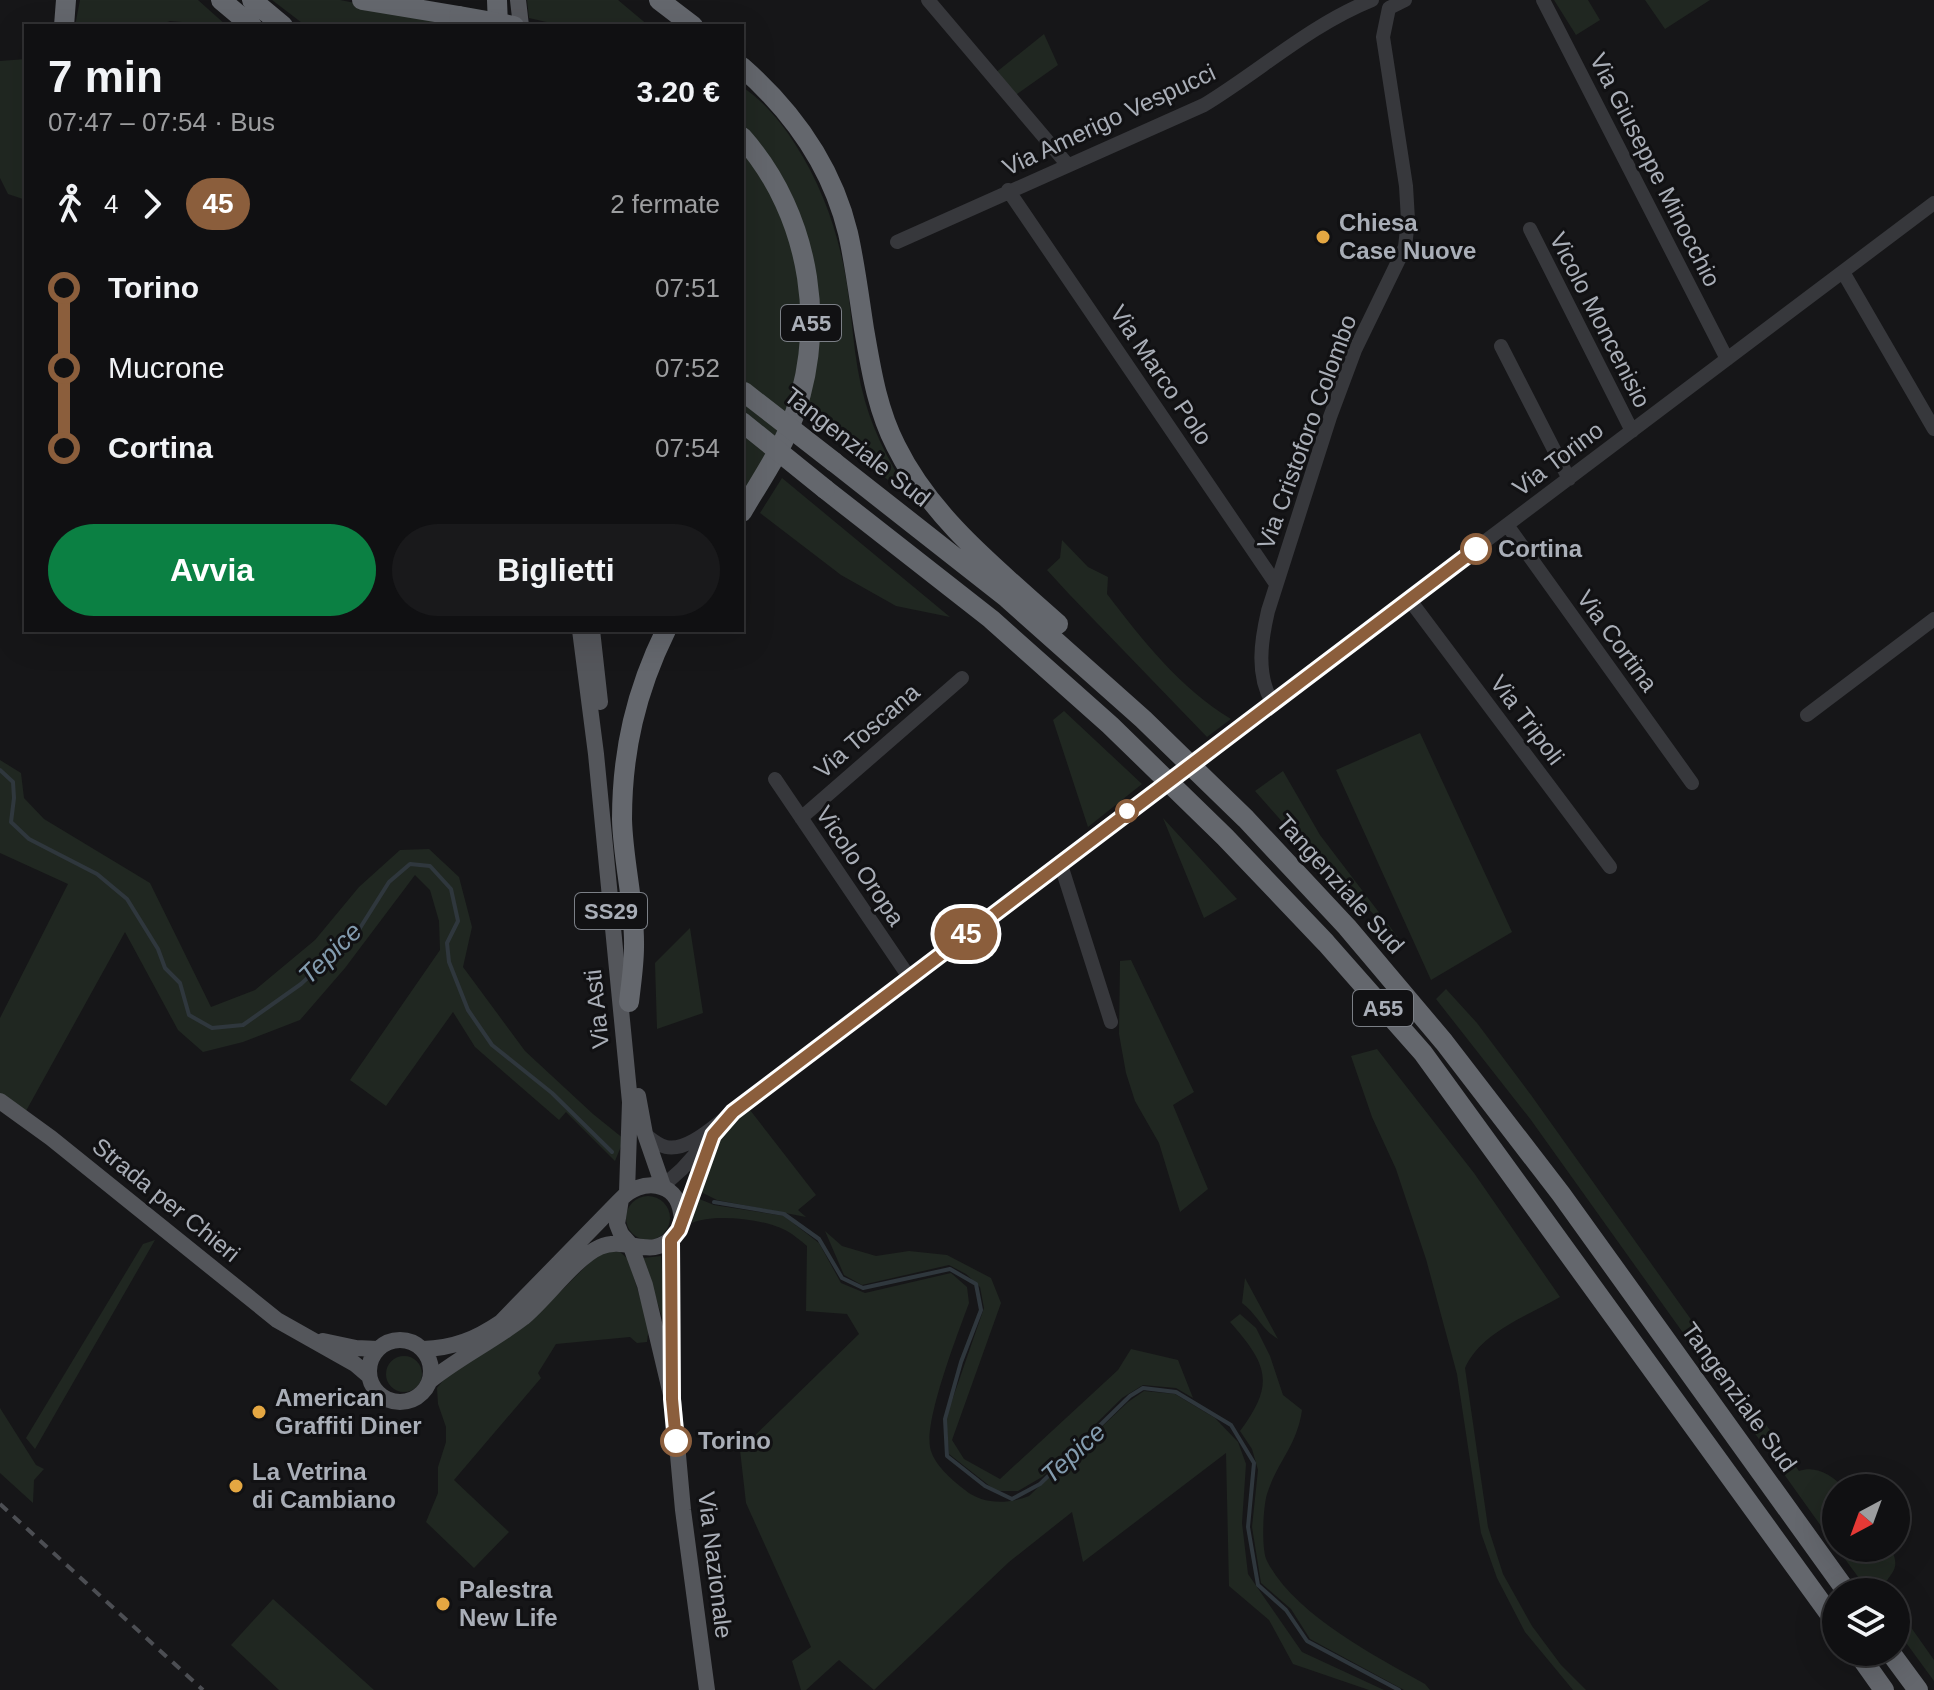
<!DOCTYPE html>
<html lang="it">
<meta charset="utf-8">
<style>
:root{--surface:#101012;--page:#19191b;--text:#f1f3f6;--muted:#9c9d9f;--line:#303032;--accent:#0b8043}
body{margin:0;font-family:Helvetica,sans-serif;background:var(--page);color:var(--text);height:100vh;display:flex;flex-direction:column;font-size:30px;white-space:nowrap}
*{box-sizing:border-box;margin:0}
p{font-size:26px;color:var(--muted)}
.icon{flex:none;width:44px;height:44px;fill:none;stroke:currentColor;stroke-width:2;stroke-linecap:round;stroke-linejoin:round}
.map{position:relative;flex:1;overflow:hidden}
.panel{position:absolute;left:24px;top:24px;width:720px;height:608px;display:flex;flex-direction:column;background:var(--surface);border-radius:0px;box-shadow:0 8px 32px #0002,0 0 0 2px var(--line)}
.panel>*{flex:none}
.badge{padding:0 16px;border-radius:26px;font-size:28px;line-height:52px}
.needle{width:52px;rotate:221deg}
.buttons{position:absolute;left:1822px;top:1474px;display:grid;gap:16px}
.buttons a{display:grid;place-items:center;width:88px;height:88px;border-radius:50%;background:var(--surface);box-shadow:0 8px 32px #0002,0 0 0 2px var(--line);font-size:40px}
.map>.badge{position:absolute;translate:-50% -50%;box-shadow:0 0 0 4px #fff}
.legs{display:flex;align-items:center;gap:12px;height:88px;padding:0 24px;font-size:26px}
.legs p{margin-inline-start:auto}
.headline{display:flex;align-items:center;justify-content:space-between;height:136px;padding:0 24px}
h1{font-size:44px;font-weight:800;line-height:60px}
.action{display:flex;gap:16px;margin-top:auto;padding:16px 24px}
.action a{flex:1;height:92px;border-radius:48px;background:var(--accent);color:#fff;font-size:32px;font-weight:800;line-height:92px;text-align:center}
.action a+a{background:var(--page);color:var(--text)}
ul{padding:0 24px;list-style:none}
li{display:flex;align-items:center;gap:28px;height:80px;font-size:30px}
li i{display:grid;place-items:center;width:12px;height:100%;margin:0 10px;background:currentColor}
li i::after{content:'';width:20px;height:20px;margin:-10px;border:6px solid;border-radius:50%;background:var(--surface)}
li p{margin-inline-start:auto}
li:first-child i{background:linear-gradient(#0000 50%,currentColor 0)}
li:last-child i{background:linear-gradient(currentColor 50%,#0000 0)}
.map>svg:first-child{display:block}
.green{fill:#202721}
.lines{fill:none;stroke-linecap:round;stroke-linejoin:round}
.stream{stroke:#2f373d;stroke-width:4}
.minor{stroke:#37383c;stroke-width:14}
.major{stroke:#54565b;stroke-width:16}
.highway{stroke:#64676d;stroke-width:20}
.rail{stroke:#4c4e53;stroke-width:4;stroke-dasharray:10 8;stroke-linecap:butt}
.highway-bridge{stroke:#64676d;stroke-width:20}
.line-1-casing{stroke:#fff;stroke-width:18}
.line-1{stroke:#8b5e3c;stroke-width:12}
.poi-dot{fill:#e4a742;stroke:#111113;stroke-width:3}
.stop-1-dot{fill:#fff;stroke:#8b5e3c;stroke-width:4}
.labels{text-anchor:middle;stroke-width:6;stroke-linejoin:round;paint-order:stroke}
.shield{fill:#111113;stroke:#7b7f86;stroke-width:2}
.shield-label{font-size:22px;font-weight:bold;fill:#a9aeb7}
.street-label{font-size:24px;fill:#a9aeb7;stroke:#111113}
.poi-label{font-size:24px;font-weight:bold;fill:#a9aeb7;stroke:#111113;text-anchor:start}
.stop-label{font-size:24px;font-weight:bold;fill:#a9aeb7;stroke:#111113;text-anchor:start}
.water-label{font-size:26px;font-style:italic;fill:#839caf;stroke:#111113}
</style>
<div class="map">
<svg width="1934" height="1690" viewBox="0 0 1934 1690">
<rect width="100%" height="100%" fill="#161618"/>
<path class="green" d="M80 0H198L227 26 170 21 158 26H75Z
M272 0H340L473 26H306Z
M527 0H618L649 26H564L529 18Z
M1554 0H1588L1600 20 1576 35Z
M1645 0H1710L1665 29Z
M1044 34 1058 65 1013 97 994 74Z
M26 59V112L22 140 26 153V200L8 194 0 178V61Z
M742 87C763 100 782 123 795 144 820 183 835 223 844 268 853 312 852 357 865 401 875 437 893 467 912 500L805 411 818 297 747 132 742 127Z
M742 147 751 157C764 183 780 209 789 235 796 254 799 276 801 296 806 371 785 431 742 492Z
M782 478 950 617 896 606 841 575 760 513Z
M1062 540 1088 567 1108 577 1107 594C1143 641 1180 688 1231 719L1207 737 1069 594 1047 570 1060 558Z
M1064 711 1142 784 1088 827 1053 720Z
M1420 733 1512 932 1431 980 1336 770Z
M0 760 21 773 24 798 44 819 150 883 211 1007 255 990 315 940 359 887 400 850 429 849 459 877 472 927 463 967 525 1051 593 1114 624 1139 615 1161 566 1112 559 1120 475 1047 453 1012 386 1106 350 1080 440 950 439 921 430 890 415 875 345 968 300 1020 243 1042 203 1052 178 1030 125 932 26 1111 0 1094V1018L68 884 0 853Z
M1283 771 1320 835 1400 940 1302 844 1255 791Z
M1163 818 1237 899 1204 918Z
M690 928 703 1013 657 1029 655 963Z
M1131 960 1194 1092 1173 1105 1208 1189 1180 1212 1159 1143 1135 1101 1126 1073 1119 1034 1120 961Z
M1446 989 1477 1023 1531 1095 1799 1471C1816 1465 1832 1475 1844 1488H1836V1547L1531 1120 1436 999Z
M1377 1049 1474 1173 1560 1297C1527 1316 1481 1332 1465 1368L1488 1527 1503 1574 1532 1626 1561 1665 1586 1690H1573L1525 1632 1497 1578 1481 1533 1457 1374 1426 1259 1396 1169 1372 1117 1351 1056Z
M750 1110 816 1195 798 1210 806 1217 717 1200 699 1191C707 1162 723 1125 750 1110Z
M626 1218a22 22 0 1 1 44 0a22 22 0 1 1-44 0Z
M697 1198 714 1205 784 1216 819 1243 841 1283 865 1293 951 1273 967 1287 969 1303C958 1333 925 1418 930 1447 933 1464 952 1480 965 1490 983 1505 1008 1504 1029 1496L1128 1402 1144 1391 1175 1394 1215 1418 1238 1442 1246 1464 1242 1523 1248 1574 1302 1652 1384 1690H1369L1293 1664 1269 1620 1229 1586 1226 1453 1083 1562 1072 1512 1009 1562 874 1690 839 1660 806 1690H801L792 1661 811 1647 746 1503 740 1450 859 1334 847 1314 806 1311 807 1246C801 1241 794 1235 787 1231 766 1219 713 1213 692 1223Z
M825 1231 842 1246 876 1256 909 1251 947 1255 991 1278 1001 1303 952 1440 964 1459 1000 1479 1118 1370 1131 1349 1178 1360 1193 1398 1176 1388 1143 1385 1122 1398 1042 1477 1018 1491H996L949 1454 946 1418 984 1308 980 1287 966 1274 949 1265 862 1285 844 1275Z
M155 1240 35 1449 26 1438 143 1244Z
M606 1251 620 1252 628 1259 649 1326 647 1342 637 1343 630 1337 556 1344 538 1373 541 1378 454 1480 509 1532 474 1568 426 1522 438 1493V1467L446 1442V1427L438 1404 437 1388 445 1378 529 1323 589 1263Z
M661 1256 665 1315 663 1320 643 1258Z
M1245 1278 1278 1339C1263 1331 1256 1313 1242 1303Z
M1240 1314 1256 1328 1270 1356 1283 1395 1302 1410C1297 1446 1277 1462 1267 1494 1263 1507 1261 1550 1267 1561 1294 1614 1375 1656 1425 1684L1430 1690H1404L1310 1639 1291 1609 1261 1583 1252 1527 1258 1470 1252 1449 1240 1431C1276 1383 1267 1364 1230 1322Z
M386 1374a18 18 0 1 1 36 0a18 18 0 1 1-36 0Z
M0 1408 36 1465 44 1469 34 1480 33 1503 0 1473Z
M1837 1548H1891C1900 1568 1894 1570 1882 1587L1886 1592H1869Z
M273 1599 374 1690H279L231 1645Z
M1896 1606 1934 1660V1681L1896 1629Z"/>
<g class="lines">
<path class="stream" d="M0 770 13 782 14 798 11 822 29 839 97 874 127 899 158 949 165 968 180 983 189 1015 212 1028 243 1025 301 984 360 928 389 882 410 864 430 866 451 889 458 921 447 943 449 962 468 1010 492 1045 552 1093 612 1152
M714 1202 784 1214 819 1239 842 1278 863 1288 950 1269 976 1284 981 1310 961 1362 945 1419 947 1456 985 1486 1012 1499 1040 1484 1130 1396 1143 1388 1176 1392 1231 1425 1254 1463 1248 1527 1258 1585 1286 1610 1307 1641 1399 1690"/>
<path class="minor" d="M928 0 1067 164
M1543 0 1727 359
M1008 190 1276 584
M1530 229 1632 431
M897 242 1204 105C1260 71 1310 25 1372 0
M1843 272 1934 429
M1501 346 1569 479
M1507 525 1692 783
M1409 599 1610 867
M1272 702C1256 674 1261 641 1268 611L1330 417 1355 350 1405 247 1408 220 1406 186 1383 37 1389 8 1405 0
M1807 715 1934 619
M1207 751 1934 203
M775 779 909 977
M801 818 962 678
M1060 862 1111 1022
M645 1134C651 1139 658 1145 666 1147 688 1152 716 1124 733 1112L1153 791
M663 1186 682 1169 718 1129
M682 1218 708 1147"/>
<path class="major" d="M518 0 521 26
M580 630 596 754 630 1102 627 1192
M592 630 600 702
M638 1096 645 1134 663 1186
M0 1101 51 1138 277 1320 355 1364 369 1376
M671 1240 672 1362
M369 1371a31 31 0 1 1 62 0a31 31 0 1 1-62 0Z
M323 1341 356 1348 378 1349
M423 1349C454 1348 476 1339 501 1322L620 1200
M431 1380C460 1357 493 1341 523 1318 546 1299 575 1258 600 1247 626 1235 653 1262 674 1235 680 1229 683 1221 681 1213 677 1180 640 1178 621 1199L617 1224 621 1234 630 1244 645 1285 672 1399
M672 1389 683 1510 707 1690"/>
<path class="highway" d="M221 0 252 26
M252 0 283 26
M362 0 459 16
M497 0 498 26
M659 0 693 26
M64 26 66 0
M742 67C792 111 832 167 848 233 855 264 859 297 864 329 871 369 877 409 896 446 932 519 998 570 1058 624
M742 137C812 216 830 334 788 431 776 459 757 486 742 512
M834 462 1007 598 1143 719 1246 819 1347 927 1444 1042 1561 1194 1847 1592
M825 489 991 619 1110 725 1225 837 1326 943 1423 1053 1836 1623
M629 1002C631 984 634 965 634 947 635 905 623 862 622 819 622 751 636 691 666 630
M1857 1652 1884 1690
M1890 1652 1918 1690"/>
<path class="rail" d="M0 1504 203 1690"/>
<path class="highway-bridge" d="M459 16 514 26
M744 392 834 462
M742 422 825 489"/>
</g>
<g class="lines">
<g class="line-1-casing">
<path id="line-1" d="M676 1441 672 1399 671 1240 679 1230 713 1135 733 1112 1476 549"/>
</g>
<use href="#line-1" class="line-1"/>
</g>
<g class="poi-dot">
<circle cx="1323" cy="237" r="8"/>
<circle cx="259" cy="1412" r="8"/>
<circle cx="236" cy="1486" r="8"/>
<circle cx="443" cy="1604" r="8"/>
</g>
<g class="stop-1-dot">
<circle cx="1476" cy="549" r="14"/>
<circle cx="1127" cy="811" r="10"/>
<circle cx="676" cy="1441" r="14"/>
</g>
<g class="labels">
<g class="shield">
<rect x="781" y="305" width="60" height="36" rx="6"/>
<rect x="575" y="893" width="72" height="36" rx="6"/>
<rect x="1353" y="990" width="60" height="36" rx="6"/>
</g>
<g class="shield-label">
<text x="811" y="331">A55</text>
<text x="611" y="919">SS29</text>
<text x="1383" y="1016">A55</text>
</g>
<g class="street-label">
<text transform="translate(1109 120) rotate(-25)" y="8">Via Amerigo Vespucci</text>
<text transform="translate(1655 170) rotate(63)" y="8">Via Giuseppe Minocchio</text>
<text transform="translate(1600 320) rotate(63)" y="8">Vicolo Moncenisio</text>
<text transform="translate(1161 375) rotate(56)" y="8">Via Marco Polo</text>
<text transform="translate(1307 432) rotate(-70)" y="8">Via Cristoforo Colombo</text>
<text transform="translate(857 447) rotate(38)" y="8">Tangenziale Sud</text>
<text transform="translate(1558 459) rotate(-37)" y="8">Via Torino</text>
<text transform="translate(1617 641) rotate(54)" y="8">Via Cortina</text>
<text transform="translate(1527 720) rotate(53)" y="8">Via Tripoli</text>
<text transform="translate(867 731) rotate(-41)" y="8">Via Toscana</text>
<text transform="translate(860 866) rotate(56)" y="8">Vicolo Oropa</text>
<text transform="translate(1340 884) rotate(48)" y="8">Tangenziale Sud</text>
<text transform="translate(597 1009) rotate(-96)" y="8">Via Asti</text>
<text transform="translate(166 1200) rotate(39)" y="8">Strada per Chieri</text>
<text transform="translate(1739 1397) rotate(54)" y="8">Tangenziale Sud</text>
<text transform="translate(715 1565) rotate(83)" y="8">Via Nazionale</text>
</g>
<g class="poi-label">
<text x="1339" y="231">Chiesa<tspan x="1339" dy="28">Case Nuove</tspan></text>
<text x="275" y="1406">American<tspan x="275" dy="28">Graffiti Diner</tspan></text>
<text x="252" y="1480">La Vetrina<tspan x="252" dy="28">di Cambiano</tspan></text>
<text x="459" y="1598">Palestra<tspan x="459" dy="28">New Life</tspan></text>
</g>
<g class="stop-label">
<text x="1498" y="557">Cortina</text>
<text x="698" y="1449">Torino</text>
</g>
<g class="water-label">
<text transform="translate(330 953) rotate(-44)" y="9">Tepice</text>
<text transform="translate(1073 1453) rotate(-42)" y="9">Tepice</text>
</g>
</g>
</svg>
<div class="buttons">
<a><svg class="needle" viewBox="-14 -14 28 28"><path d="M0-13l5 13h-10z" fill="#e53935"/><path d="M0 13l5-13h-10z" fill="#9c9d9f"/></svg></a>
<a><svg class="icon" aria-label="layers" viewBox="0 0 24 24"><path d="M12 4l9 5-9 5-9-5zM3 14l9 5 9-5"/></svg></a>
</div>
<b class="badge" style="left:966px;top:934px;background:#8b5e3c;color:#fff">45</b>
<section class="panel">
<div class="headline"><div><h1>7 min</h1><p>07:47 – 07:54 · Bus</p></div><b>3.20 €</b></div>
<div class="legs"><svg class="icon" aria-label="walk" viewBox="0 0 24 24"><circle cx="13" cy="4" r="2"/><path d="M13 8l-2 6 4 7M11 14l-3 7M7 12l3-4h3l4 4"/></svg>4<svg class="icon" aria-label="forward" viewBox="0 0 24 24"><path d="M9 5l7 7-7 7"/></svg><b class="badge" style="background:#8b5e3c;color:#fff">45</b><p>2 fermate</p></div>
<ul>
<li><i style="color:#8b5e3c"></i><b>Torino</b><p>07:51</p></li>
<li><i style="color:#8b5e3c"></i><span>Mucrone</span><p>07:52</p></li>
<li><i style="color:#8b5e3c"></i><b>Cortina</b><p>07:54</p></li>
</ul>
<div class="action"><a>Avvia</a><a>Biglietti</a></div>
</section>
</div>
